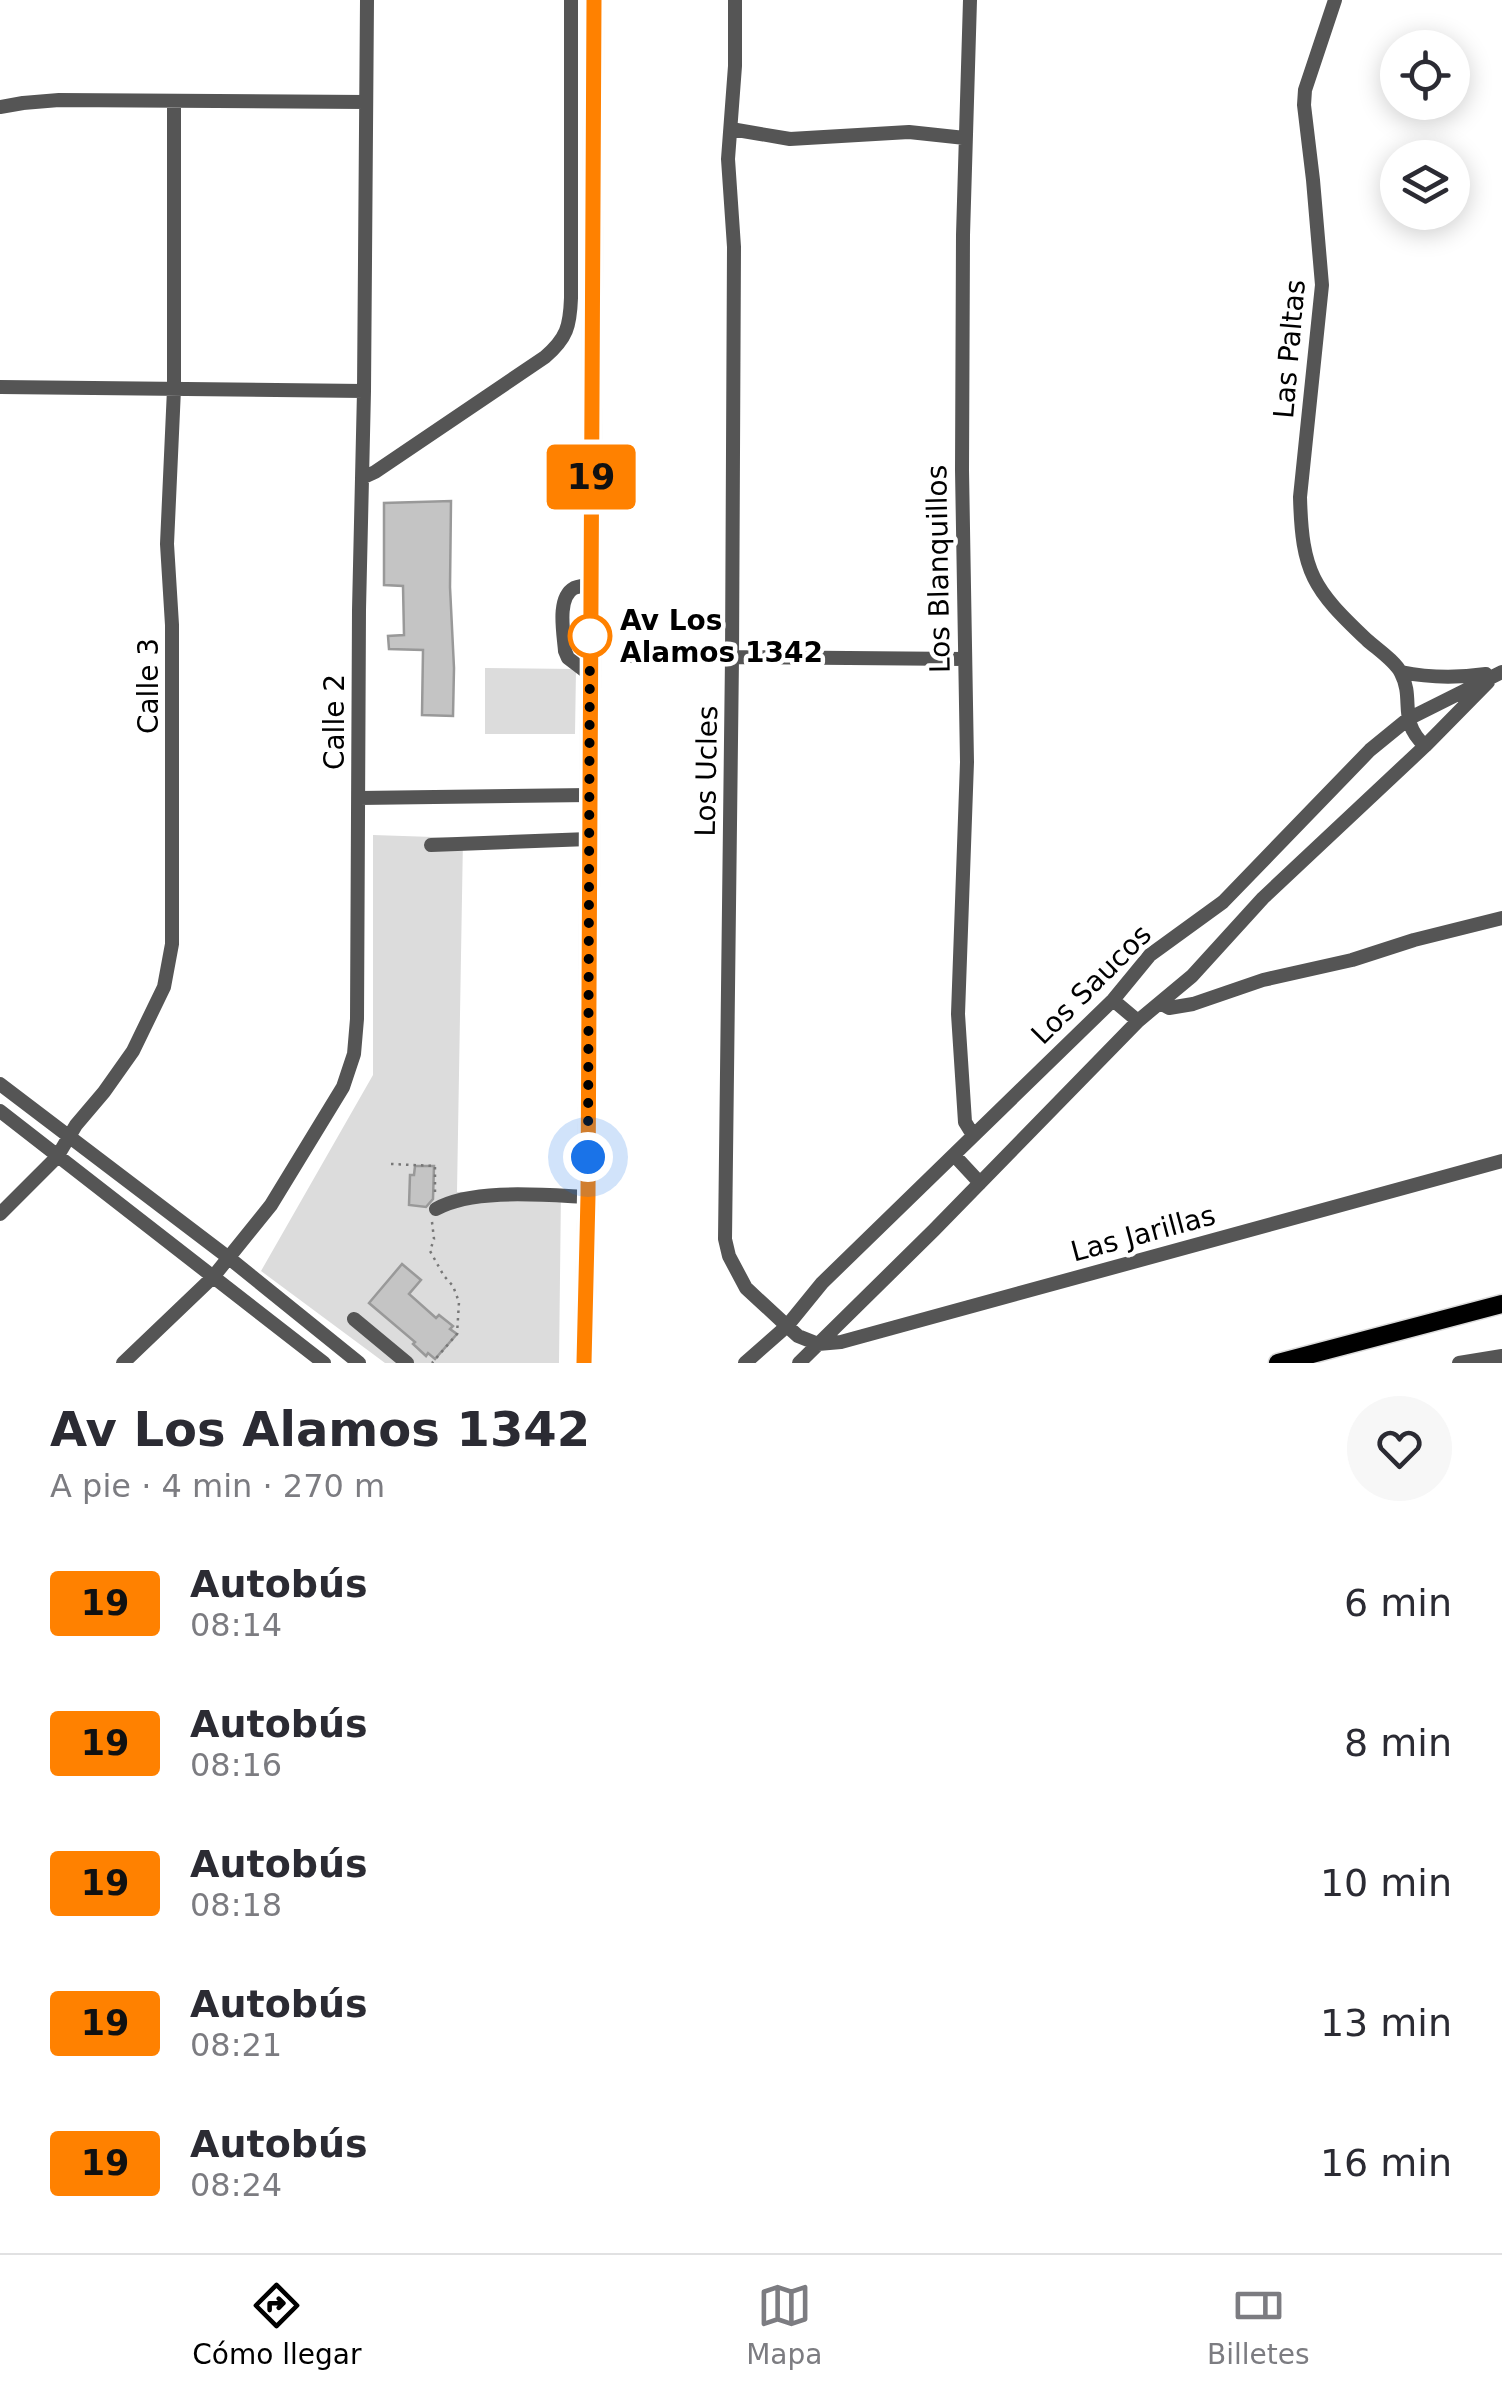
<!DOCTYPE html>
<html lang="es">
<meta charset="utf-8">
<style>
:root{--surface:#fff;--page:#f7f7f7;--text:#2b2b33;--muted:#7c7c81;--line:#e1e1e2;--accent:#000}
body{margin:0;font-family:"DejaVu Sans",sans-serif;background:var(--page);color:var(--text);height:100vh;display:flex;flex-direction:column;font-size:38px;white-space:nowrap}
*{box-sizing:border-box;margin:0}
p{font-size:32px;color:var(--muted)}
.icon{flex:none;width:55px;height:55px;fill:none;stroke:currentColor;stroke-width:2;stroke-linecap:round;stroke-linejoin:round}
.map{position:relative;height:1363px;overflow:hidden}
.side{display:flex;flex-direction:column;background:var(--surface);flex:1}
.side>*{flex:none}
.badge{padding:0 20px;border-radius:8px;font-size:35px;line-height:65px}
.buttons{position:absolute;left:1380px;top:30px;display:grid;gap:20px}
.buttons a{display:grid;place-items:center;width:90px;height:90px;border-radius:50%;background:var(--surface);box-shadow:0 5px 25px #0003;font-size:50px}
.you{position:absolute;width:50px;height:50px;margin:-25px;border:8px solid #fff;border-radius:50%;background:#1a73e8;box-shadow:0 0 0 15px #1a73e833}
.map>.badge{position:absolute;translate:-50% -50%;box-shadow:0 0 0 5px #fff}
.round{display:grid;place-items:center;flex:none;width:105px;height:105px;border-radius:52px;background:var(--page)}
.head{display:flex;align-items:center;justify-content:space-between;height:170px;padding:0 50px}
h1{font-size:48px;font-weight:700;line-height:75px}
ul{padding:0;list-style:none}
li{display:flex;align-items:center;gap:30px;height:140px;padding:0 50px}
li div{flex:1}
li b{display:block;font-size:38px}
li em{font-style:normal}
li .badge{min-width:110px;font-weight:700;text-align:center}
.tab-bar{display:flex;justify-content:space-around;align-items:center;height:140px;border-top:2px solid var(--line);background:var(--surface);font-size:28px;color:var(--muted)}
.tab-bar a{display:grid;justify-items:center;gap:5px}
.tab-bar .active{color:var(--accent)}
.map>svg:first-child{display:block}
.green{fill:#dcdcdc}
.building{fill:#c4c4c4;stroke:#999;stroke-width:2.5}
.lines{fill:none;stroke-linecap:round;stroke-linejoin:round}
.major-casing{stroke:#dbdbdb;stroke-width:21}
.path{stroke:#777;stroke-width:2.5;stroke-dasharray:2.5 5;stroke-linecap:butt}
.minor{stroke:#555;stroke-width:14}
.major{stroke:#000;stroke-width:18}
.line-casing{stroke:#fff;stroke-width:22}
.line{stroke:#ff8100;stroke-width:15}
.walk{stroke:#000;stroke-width:10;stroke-dasharray:0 18}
.stop-dot{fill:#fff;stroke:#ff8100;stroke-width:5}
.labels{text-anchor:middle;stroke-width:9;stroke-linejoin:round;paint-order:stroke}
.street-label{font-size:28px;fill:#000;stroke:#fff}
.stop-label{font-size:28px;font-weight:bold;fill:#000;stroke:#fff;text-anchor:start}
</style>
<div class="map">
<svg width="1502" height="1363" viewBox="0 0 1502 1363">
<rect width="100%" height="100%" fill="#fff"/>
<path class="green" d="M485 668 576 669 575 734H485Z
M373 835 463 838 457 1192 561 1190 559 1363H385L261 1271 373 1075Z"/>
<path class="building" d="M451 501 450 587 454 668 453 716 422 715 423 650 389 649 388 636 404 635 403 586 384 585V503Z
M415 1166H434L433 1199 426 1207 409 1205 410 1175H414Z
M402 1264 421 1280 409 1294 436 1318 439 1315 453 1326 450 1329 457 1334 435 1359 428 1353 426 1356 413 1344 415 1342 369 1303Z"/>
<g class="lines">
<g class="major-casing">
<path id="major" d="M584 1363 588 1197 594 0
M1278 1363 1502 1304"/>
</g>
<path class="path" d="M391 1164 435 1166V1195
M432 1222 434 1239 430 1251 444 1276 453 1286 459 1302 457 1334 432 1363"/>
<path class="minor" d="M735 0V66L728 159 734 247 732 658 725 1239 729 1256 746 1288 787 1326 798 1336 818 1344 841 1342 1502 1161
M970 0 963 235 962 470 967 762 958 1014 965 1122 973 1135
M1335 0 1305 90 1304 105 1313 180 1322 285 1300 497C1302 573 1313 589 1367 640 1377 649 1395 661 1401 673 1415 700 1397 720 1425 746
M0 107 23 103 59 100 366 102
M731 129 790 139 909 132 965 138
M0 387 364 391
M362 478 375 472 545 357C567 338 570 326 571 298V0
M628 656 964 659
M1401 672C1430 678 1457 678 1486 674
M589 674 568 658 565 651C564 635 556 598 574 588 579 586 585 586 590 584
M359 798 590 795
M431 845 589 839
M1113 1000 1138 1021
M1160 1003 1169 1008 1193 1004 1263 980 1352 960 1414 940 1502 918
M0 1084 229 1258 359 1363
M0 1111 324 1363
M954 1155 980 1183
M436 1209C473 1188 545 1195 588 1197
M0 1214 57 1157 76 1125 104 1092 133 1051 164 987 172 944V625L167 544 174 389V101
M354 1319 407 1363
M123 1363 213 1277 271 1205 343 1087 354 1054 357 1019 359 610 364 391 367 0
M745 1363 787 1326 822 1283 1113 1000 1150 955 1223 902 1370 750 1408 719 1502 672
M799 1363 934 1230 1138 1021 1192 976 1263 898 1425 746 1488 682
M1459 1363 1502 1356"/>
<use href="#major" class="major"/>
</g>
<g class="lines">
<g class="line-casing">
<path id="line" d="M584 1363 588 1196 594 0"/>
</g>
<use href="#line" class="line"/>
<path class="walk" d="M588 1157 590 620V636"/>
</g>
<circle class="stop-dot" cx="590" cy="636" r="20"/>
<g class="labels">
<g class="street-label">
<text transform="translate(1289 349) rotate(-85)" y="10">Las Paltas</text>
<text transform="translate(938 569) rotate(-91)" y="10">Los Blanquillos</text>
<text transform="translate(148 686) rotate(-90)" y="10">Calle 3</text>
<text transform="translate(334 722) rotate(-90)" y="10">Calle 2</text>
<text transform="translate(706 771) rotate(-89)" y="10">Los Ucles</text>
<text transform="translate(1091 984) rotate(-45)" y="10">Los Saucos</text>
<text transform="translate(1143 1233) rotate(-15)" y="10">Las Jarillas</text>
</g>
<g class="stop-label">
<text x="620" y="630">Av Los<tspan x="620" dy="32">Alamos 1342</tspan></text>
</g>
</g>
</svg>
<div class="buttons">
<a><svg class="icon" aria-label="locate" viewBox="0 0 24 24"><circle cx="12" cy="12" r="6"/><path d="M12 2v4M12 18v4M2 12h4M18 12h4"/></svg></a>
<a><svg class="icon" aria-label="layers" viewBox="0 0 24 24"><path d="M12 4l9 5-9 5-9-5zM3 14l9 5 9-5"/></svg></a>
</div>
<div class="you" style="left:588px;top:1157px"></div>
<b class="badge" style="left:591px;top:477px;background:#ff8100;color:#111">19</b>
</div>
<section class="side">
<div class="head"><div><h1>Av Los Alamos 1342</h1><p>A pie · 4 min · 270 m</p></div><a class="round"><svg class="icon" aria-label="heart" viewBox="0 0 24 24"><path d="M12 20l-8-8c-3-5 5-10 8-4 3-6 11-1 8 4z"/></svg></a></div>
<ul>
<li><span class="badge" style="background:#ff8100;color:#111">19</span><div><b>Autobús</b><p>08:14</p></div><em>6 min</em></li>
<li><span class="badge" style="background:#ff8100;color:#111">19</span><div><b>Autobús</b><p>08:16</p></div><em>8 min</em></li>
<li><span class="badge" style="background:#ff8100;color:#111">19</span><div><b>Autobús</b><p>08:18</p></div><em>10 min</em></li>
<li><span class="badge" style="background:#ff8100;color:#111">19</span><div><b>Autobús</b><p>08:21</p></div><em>13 min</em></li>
<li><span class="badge" style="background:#ff8100;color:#111">19</span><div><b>Autobús</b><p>08:24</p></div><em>16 min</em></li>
</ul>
</section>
<nav class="tab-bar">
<a class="active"><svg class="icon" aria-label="directions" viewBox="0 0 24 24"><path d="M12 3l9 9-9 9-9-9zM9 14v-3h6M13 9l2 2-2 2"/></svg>Cómo llegar</a>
<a><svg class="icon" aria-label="map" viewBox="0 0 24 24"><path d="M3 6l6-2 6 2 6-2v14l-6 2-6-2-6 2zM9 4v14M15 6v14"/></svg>Mapa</a>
<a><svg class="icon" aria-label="tickets" viewBox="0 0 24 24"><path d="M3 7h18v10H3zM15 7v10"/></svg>Billetes</a>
</nav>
